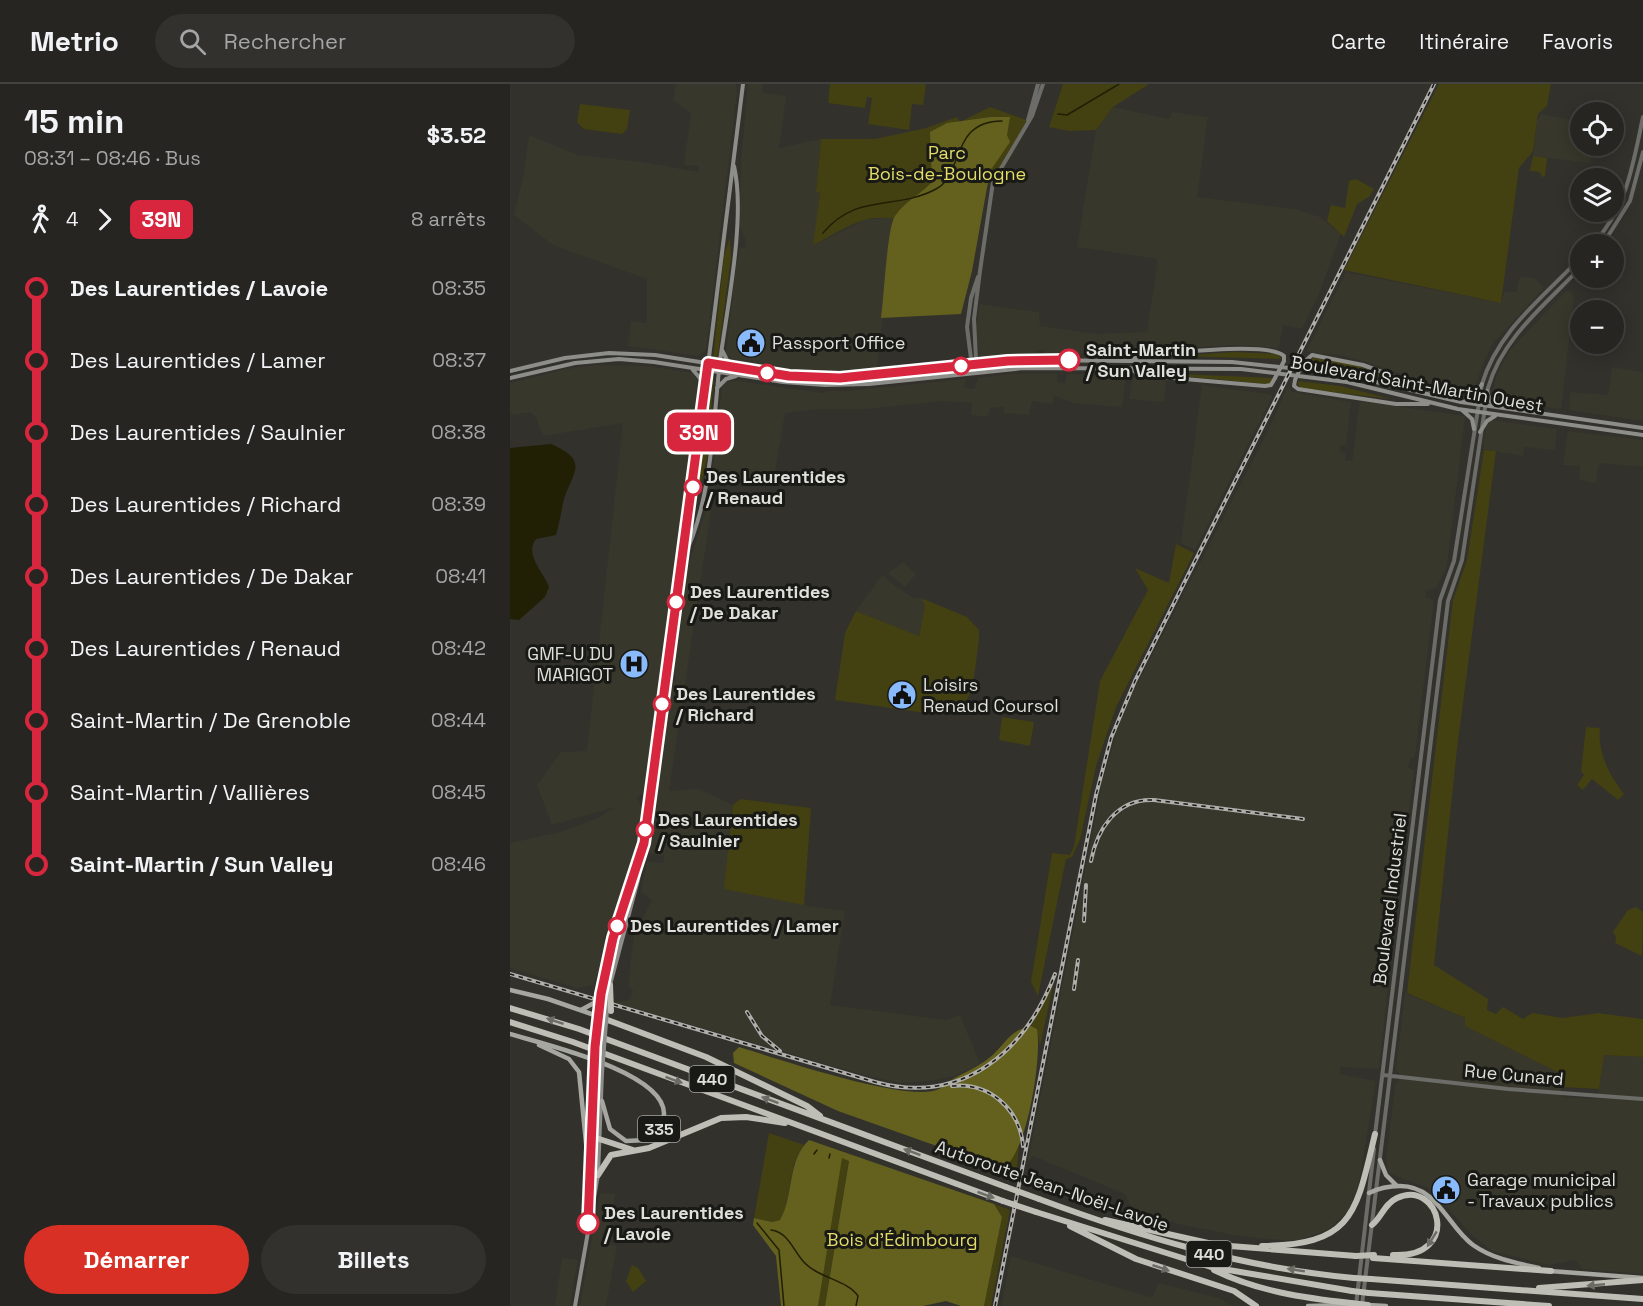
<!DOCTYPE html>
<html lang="fr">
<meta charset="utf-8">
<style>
:root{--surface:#262521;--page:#32312e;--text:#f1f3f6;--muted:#a4a5a5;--line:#42423f;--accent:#d93025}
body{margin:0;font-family:"Space Grotesk",sans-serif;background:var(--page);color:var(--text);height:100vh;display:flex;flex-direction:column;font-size:22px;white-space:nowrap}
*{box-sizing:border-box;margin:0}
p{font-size:20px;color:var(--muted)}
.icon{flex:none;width:33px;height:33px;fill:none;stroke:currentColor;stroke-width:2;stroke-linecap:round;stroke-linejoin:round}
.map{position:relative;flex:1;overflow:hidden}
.sheet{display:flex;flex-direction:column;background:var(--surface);width:510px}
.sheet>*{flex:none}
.badge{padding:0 12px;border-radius:9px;font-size:21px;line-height:39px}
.buttons{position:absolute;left:1060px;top:18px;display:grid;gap:12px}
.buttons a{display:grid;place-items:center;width:54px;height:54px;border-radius:50%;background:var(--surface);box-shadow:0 3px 15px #0003,0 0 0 2px var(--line);font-size:30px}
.map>.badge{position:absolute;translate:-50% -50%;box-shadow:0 0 0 3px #fff}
.legs{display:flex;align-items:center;gap:9px;height:66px;padding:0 24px;font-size:20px}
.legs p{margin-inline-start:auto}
.headline{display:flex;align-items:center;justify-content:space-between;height:102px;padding:0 24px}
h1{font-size:33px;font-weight:600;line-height:45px}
.primary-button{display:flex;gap:12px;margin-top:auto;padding:12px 24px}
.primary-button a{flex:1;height:69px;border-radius:36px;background:var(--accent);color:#fff;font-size:24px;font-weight:600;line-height:69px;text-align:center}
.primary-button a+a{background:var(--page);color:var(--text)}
ul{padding:0 24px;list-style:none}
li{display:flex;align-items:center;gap:21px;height:72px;font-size:22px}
li i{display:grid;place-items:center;width:9px;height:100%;margin:0 8px;background:currentColor}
li i::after{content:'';width:15px;height:15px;margin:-8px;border:4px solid;border-radius:50%;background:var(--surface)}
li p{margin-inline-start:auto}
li:first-child i{background:linear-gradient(#0000 50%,currentColor 0)}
li:last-child i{background:linear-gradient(currentColor 50%,#0000 0)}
header{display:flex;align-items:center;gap:36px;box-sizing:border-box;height:84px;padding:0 30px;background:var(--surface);border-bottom:2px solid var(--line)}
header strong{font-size:28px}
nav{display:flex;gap:33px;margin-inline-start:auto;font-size:21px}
.search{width:420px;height:54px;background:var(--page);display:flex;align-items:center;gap:15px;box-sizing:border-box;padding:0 21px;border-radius:33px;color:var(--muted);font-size:22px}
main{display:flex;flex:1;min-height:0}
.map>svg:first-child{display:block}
.built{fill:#38372b}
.green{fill:#434012}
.forest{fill:#64601e}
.water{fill:#211f04}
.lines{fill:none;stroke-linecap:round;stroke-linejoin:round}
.stream{stroke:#211f04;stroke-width:1.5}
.tertiary{stroke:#6c6c69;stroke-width:4}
.secondary{stroke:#8d8d89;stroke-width:4}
.primary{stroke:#a7a7a1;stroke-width:4.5}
.motorway{stroke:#bebeb6;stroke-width:6}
.rail-casing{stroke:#afaeab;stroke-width:4}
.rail{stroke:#191916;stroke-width:1.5;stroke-dasharray:4.5;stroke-linecap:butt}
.secondary-bridge{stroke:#8d8d89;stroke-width:4}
.primary-bridge{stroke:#a7a7a1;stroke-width:4.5}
.motorway-bridge{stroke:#bebeb6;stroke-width:6}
.oneway{fill:#6c6c66}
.line-1-casing{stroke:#fff;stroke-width:14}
.line-1{stroke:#d7263d;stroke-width:9}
.stop-1-dot{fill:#fff;stroke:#d7263d;stroke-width:3}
.labels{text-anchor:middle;stroke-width:6;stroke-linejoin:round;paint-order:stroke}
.shield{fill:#191916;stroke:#a4a4a1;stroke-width:1.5}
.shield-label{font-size:16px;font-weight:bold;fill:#dfdfdc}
.park-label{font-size:18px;fill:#e3dc68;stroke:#191916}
.poi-label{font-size:18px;fill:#dfdfdc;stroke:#191916;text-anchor:start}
.stop-label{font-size:18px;font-weight:bold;fill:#dfdfdc;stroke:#191916;text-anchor:start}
.street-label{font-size:18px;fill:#dfdfdc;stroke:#191916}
</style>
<header>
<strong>Metrio</strong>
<div class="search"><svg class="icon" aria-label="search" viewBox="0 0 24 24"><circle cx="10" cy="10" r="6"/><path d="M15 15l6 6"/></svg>Rechercher</div>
<nav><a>Carte</a><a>Itinéraire</a><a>Favoris</a></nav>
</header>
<main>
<section class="sheet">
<div class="headline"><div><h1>15 min</h1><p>08:31 – 08:46 · Bus</p></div><b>$3.52</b></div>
<div class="legs"><svg class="icon" aria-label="walk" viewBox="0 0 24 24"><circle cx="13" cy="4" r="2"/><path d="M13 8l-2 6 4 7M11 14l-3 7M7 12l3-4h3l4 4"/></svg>4<svg class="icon" aria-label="forward" viewBox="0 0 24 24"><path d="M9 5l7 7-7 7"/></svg><b class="badge" style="background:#d7263d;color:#fff">39N</b><p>8 arrêts</p></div>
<ul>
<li><i style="color:#d7263d"></i><b>Des Laurentides / Lavoie</b><p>08:35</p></li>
<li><i style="color:#d7263d"></i><span>Des Laurentides / Lamer</span><p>08:37</p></li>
<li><i style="color:#d7263d"></i><span>Des Laurentides / Saulnier</span><p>08:38</p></li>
<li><i style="color:#d7263d"></i><span>Des Laurentides / Richard</span><p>08:39</p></li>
<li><i style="color:#d7263d"></i><span>Des Laurentides / De Dakar</span><p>08:41</p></li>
<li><i style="color:#d7263d"></i><span>Des Laurentides / Renaud</span><p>08:42</p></li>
<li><i style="color:#d7263d"></i><span>Saint-Martin / De Grenoble</span><p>08:44</p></li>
<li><i style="color:#d7263d"></i><span>Saint-Martin / Vallières</span><p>08:45</p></li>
<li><i style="color:#d7263d"></i><b>Saint-Martin / Sun Valley</b><p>08:46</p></li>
</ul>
<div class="primary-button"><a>Démarrer</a><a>Billets</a></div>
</section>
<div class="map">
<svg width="1133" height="1222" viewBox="0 0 1133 1222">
<rect width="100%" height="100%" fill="#32312c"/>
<path class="built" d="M166 0H226L227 9 196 266 188 272 118 262 121 237 137 239V195L43 161 4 131 14 90 19 51 68 71 132 78 189 88V82L174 81 181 29 163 16Z
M238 0H253L252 9 276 12 269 64 311 55 306 108 310 109 304 161 357 135 383 134 367 286 331 289 273 286 224 277 216 269 226 184 230 164H235L236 156 230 144 231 80Z
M603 23 659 35 662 28 698 33 687 113 785 125 810 133 831 150 807 215 792 245 773 241 769 264 721 261 671 264 670 259 661 258 658 265 617 269 534 270V266H527L524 271 470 273 466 251 469 220 529 228 530 242 585 250 637 248 648 175 567 163 586 46Z
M1031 30 1071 38V62H1083L1080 79 1023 72 1027 37Z
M836 188 991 219 994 208H1006L1010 193 1024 194 1034 204 984 258 974 277 963 309 958 313 856 278 830 271 796 268Z
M1057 206 1061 207 1064 214 1051 325 983 316 981 312 987 291 1000 266Z
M86 281 137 282 183 289 188 292 191 303 136 700 134 708 126 714 132 724 126 767 121 792 100 849H95L94 856 98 857 93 877 83 901 67 904 0 884V759L51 748 90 733 105 723 42 741 27 701 51 668 77 667 113 339 33 352 26 333 20 328 0 331V299L56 285Z
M1102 283 1133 288V337L1059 326 1060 308 1098 311Z
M498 290H547V298L555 299 557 290 616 292 612 323 563 319 545 312 542 320 522 317 519 331 494 329V323L480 324 478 333 461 331 462 319 432 317 357 325H307L275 329 263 400 206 394 159 707 189 705 223 721 222 744 294 821 335 827 320 921 436 936 450 931 470 980 445 992 420 997 390 999 354 991 106 919 120 915 123 906 118 903 124 849 142 817 131 807 137 778 154 779V765L153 772 137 769 143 739H148L149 731 143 730 158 612 166 593 163 584 176 489 199 416 212 303 216 298 228 297 314 309 316 307H334L456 295 454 304 464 305 468 294Z
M623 293 656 296 654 318 619 315Z
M692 301 763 311 685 466 671 459Z
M778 302 782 308 841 318 836 361H831L830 368 835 369V376L842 377 850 317 955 332 937 482 926 504 915 507 916 514 923 516V524L905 672 900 675 898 684 904 686 889 807 882 809V818L887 819 869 985 831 983 830 990 866 997 848 1104 838 1127 819 1145 789 1156H771L729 1152 668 1140 628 1126 620 1121 615 1110 533 1076 523 1072 518 1077 592 700 607 647 622 610 757 349Z
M982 336 1047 345 1045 366 1014 363 1013 372 973 365 976 341Z
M1058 347 1133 356V383L1092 379 1088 383 1086 399 1069 396 1070 382 1053 381Z
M393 478 406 490 395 503 378 489Z
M372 491 389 505 404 514H411L415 521 409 552 346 527Z
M895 909 955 934 956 942 1051 990 1052 1013 1088 1015 1093 971 1133 973V1190L1073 1185 1065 1176 1039 1181 982 1167 961 1150 921 1105 878 1089 876 1076 885 1001 889 997V989L886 987Z
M90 1109 105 1110 98 1160 107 1162 96 1222H70Z
M501 1172 636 1212 643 1213 648 1199 709 1214 723 1222H491Z
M52 1174 68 1176 60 1222H45Z"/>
<path class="green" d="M320 0H416L413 21 402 20 399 46 358 40 362 14 357 13 355 24 318 19Z
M553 0H639L603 23 586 46 559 47 539 43Z
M929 0H1041L1037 22 1028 30 1023 67 1009 84 991 219 834 186Z
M70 20 120 26 117 45 112 50 74 45 67 38Z
M480 23 519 37C486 111 462 120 385 134 376 135 366 133 358 135 340 139 320 153 303 161L310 109 306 108 311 55H365L416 44 447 33 450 38Z
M1023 72 1037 74 1035 92 1032 93 1030 88 1020 87Z
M846 95 864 105 859 113 847 120 834 153 817 137 821 121 835 124 839 97Z
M220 153 221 174 207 277 203 276 214 172Z
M724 268 767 270 772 275 669 272Z
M803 274 840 279 883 295 796 279Z
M670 290 763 294 760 299 756 300 670 292Z
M200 292 204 293C201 318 200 387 188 406L189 375Z
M788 297 830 302 881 315 789 304Z
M974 366 986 367 947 665 924 881 978 915 977 926 986 930 993 923 1013 935 1022 929 1053 934 1088 929 1133 935V973L1094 971 1089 1005 1052 1003 1051 990 955 942V934L897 909 943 516 957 476Z
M666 460 684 469 606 623 586 682 570 756 562 773 556 775 528 912 521 898 542 769 560 771 564 762 590 597 638 506 625 484 659 499Z
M411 514 457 533 469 546C470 557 467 568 466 579 462 604 461 629 430 631L325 616 335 549 346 527 409 552 415 521Z
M492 633 524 638 520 662 489 656Z
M1076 643 1090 644C1087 668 1100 692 1114 710L1108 716 1082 695 1073 706 1067 701 1074 691 1071 687Z
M230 715 301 724 294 821 214 805 223 721Z
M1126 823 1133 828 1132 872 1105 859 1106 853 1103 848 1118 826Z
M545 893 530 962 527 945 521 942Z
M259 1049 294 1061C277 1081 283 1115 270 1136L262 1138 244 1134Z
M509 1061 506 1097 494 1093 486 1083C501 1081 503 1073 509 1061Z
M331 1073 339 1076 315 1222H308Z
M484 1120 500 1126 481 1222H474L492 1133Z
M122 1181 128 1184 136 1197 123 1208 116 1197Z"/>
<path class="forest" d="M481 33H500L497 51 500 58 480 87 462 187 451 230 371 234C374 215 377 143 385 132 395 117 410 111 422 98L420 48 437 39Z
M521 942 527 945C532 973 518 1063 496 1082L486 1083 328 1027 224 979 223 969 229 963C266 974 400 1020 429 1005 434 1003 438 998 443 995 455 988 468 983 479 974 496 961 497 947 521 942Z
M299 1056 484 1120 492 1133 474 1222H451L436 1217 413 1222H315L339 1077 332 1074 308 1222H271L266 1172 243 1141 244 1134 262 1138 270 1136C284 1112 277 1076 299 1056Z"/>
<path class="water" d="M41 360C82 378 61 388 53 419 51 430 49 440 46 451L26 455C14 471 33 487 39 503L35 513 9 536 0 535V364Z"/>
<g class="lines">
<path class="stream" d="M548 30 557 31 609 0
M313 149C347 108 385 127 426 105 454 91 440 37 492 37
M304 1070 307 1066
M319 1074 320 1070
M247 1139 269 1166 274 1222
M261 1146C278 1148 283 1166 293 1177 307 1194 338 1196 348 1212L346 1222"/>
<path class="tertiary" d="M518 36 528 0
M1083 160C1117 124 1123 80 1133 33
M1093 160 1120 117 1133 68
M462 283 457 243 461 214 468 193
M462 288 466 275 464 235 470 187 483 98 522 32 533 0
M873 991 998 1005 1133 1015
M865 1051 930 516 944 477 972 300C988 246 1034 213 1071 173
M846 1221 864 1065
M852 1221 938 517 952 476 978 304C992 254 1036 220 1071 183"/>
<path class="secondary" d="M212 266 217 276 226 282
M622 276 629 272C654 270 759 257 774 272V277
M793 279 802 271 853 281 948 316
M620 284 627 289 640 292 755 302 761 301 765 294
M183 286 195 300
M0 287 55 274 99 269 145 271 279 292 319 294 519 276 722 278 828 289 951 318 1133 344
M0 294 65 279 109 275 144 278 273 298 315 301 359 300 514 284 731 285 837 298 948 325 1133 351
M785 296 784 302 788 305 886 320H918
M207 304 216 295 226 292
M977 307 980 317 985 322
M955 317 965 312 972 300
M952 326 962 335 964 345
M970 348 977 337 985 332
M173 474C202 419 203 338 210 277 217 224 236 133 224 82
M100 901 128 796 173 474V462L184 394 233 0
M91 910 103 854 128 781
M88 932 90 920
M79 1126 84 986
M65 1222 88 1091 92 989"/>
<path class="primary" d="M0 906 38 915 90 933
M71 926 84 919
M0 950C33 960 155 988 154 1030 153 1042 146 1051 137 1056L116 1057 100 1045 92 1017
M29 961 59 975 69 988 80 1099
M870 1076 876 1091 887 1102
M859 1109C869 1104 879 1102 890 1102 928 1102 937 1142 963 1161 983 1175 1006 1179 1029 1184
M1040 1187 1133 1194
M858 1221 876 1222
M798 1222 838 1221"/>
<path class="motorway" d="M0 924 69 945 496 1103
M95 935 196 973 297 1022 310 1032
M0 938 63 958 493 1117
M83 1053 123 1066
M88 1091 101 1071 139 1064 211 1034 236 1033 275 1039
M529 1115C631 1153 734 1184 844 1194
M526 1128 701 1183 842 1207
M595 1136 707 1161 846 1172
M862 1141C872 1133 874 1120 887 1114 929 1094 953 1174 883 1171
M560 1142 626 1175 724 1207 746 1222
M752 1162C844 1161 846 1129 865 1050
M863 1174 1041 1187
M704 1186C747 1207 793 1214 841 1219
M861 1195 1133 1215
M1029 1204 1133 1196
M859 1209 1039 1222"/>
<g class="rail-casing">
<path id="rail" d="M581 777C587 745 607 714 644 716L793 735
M574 837 576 801
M0 890 365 998C452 1022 515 968 545 890
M564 905 568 876
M237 928 252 952 270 967
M442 1002C479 998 510 1025 513 1062
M485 1222 586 711 601 654 625 597 924 0"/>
</g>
<use href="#rail" class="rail"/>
<path class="secondary-bridge" d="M765 294 774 277
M785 296 793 279
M90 920 91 911
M84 986 88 932
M92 989 98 914"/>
<path class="primary-bridge" d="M84 919 91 910"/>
<path class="motorway-bridge" d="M100 901 101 927
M496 1103 529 1115
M493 1117 526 1128
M846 1172 864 1171
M844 1194 861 1195
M842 1207 859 1209
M841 1219 858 1221"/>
</g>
<defs><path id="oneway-solid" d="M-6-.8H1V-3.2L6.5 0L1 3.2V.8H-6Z" transform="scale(1.5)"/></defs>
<g class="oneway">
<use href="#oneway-solid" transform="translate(45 937) rotate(-162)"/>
<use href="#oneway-solid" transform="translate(164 996) rotate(20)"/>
<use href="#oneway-solid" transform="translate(260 1016) rotate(-160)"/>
<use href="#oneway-solid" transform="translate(402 1068) rotate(-160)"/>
<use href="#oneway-solid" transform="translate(476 1111) rotate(20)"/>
<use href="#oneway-solid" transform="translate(922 1155) rotate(122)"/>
<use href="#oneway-solid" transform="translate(651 1184) rotate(19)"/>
<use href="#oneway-solid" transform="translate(786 1186) rotate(-171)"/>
<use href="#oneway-solid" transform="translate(1086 1201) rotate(175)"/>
</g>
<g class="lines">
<g class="line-1-casing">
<path id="line-1" d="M78 1139 85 963 91 910 103 854 134 759 198 279 279 292 330 294 498 277 559 276"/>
</g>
<use href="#line-1" class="line-1"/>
</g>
<defs>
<g id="civic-disc" transform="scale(1.5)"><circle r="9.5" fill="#89bafc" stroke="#191916"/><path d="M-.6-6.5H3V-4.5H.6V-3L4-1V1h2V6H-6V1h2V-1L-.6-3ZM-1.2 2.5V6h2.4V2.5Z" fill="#111"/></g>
<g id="hospital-disc" transform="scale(1.5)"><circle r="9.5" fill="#89bafc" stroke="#191916"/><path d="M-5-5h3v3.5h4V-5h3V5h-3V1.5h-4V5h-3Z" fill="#111"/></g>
</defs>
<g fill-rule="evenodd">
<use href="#civic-disc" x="241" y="259"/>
<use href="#hospital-disc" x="124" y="580"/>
<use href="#civic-disc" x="392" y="611"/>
<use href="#civic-disc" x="936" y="1106"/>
</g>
<g class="stop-1-dot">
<circle cx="559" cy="276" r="10"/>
<circle cx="451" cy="282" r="8"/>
<circle cx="257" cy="289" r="8"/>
<circle cx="183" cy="403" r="8"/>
<circle cx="166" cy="518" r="8"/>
<circle cx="152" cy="620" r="8"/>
<circle cx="135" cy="746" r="8"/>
<circle cx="107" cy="842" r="8"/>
<circle cx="78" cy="1139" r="10"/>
</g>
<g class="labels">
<g class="shield">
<rect x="179.5" y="982" width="45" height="26" rx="4.5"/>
<rect x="128" y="1032" width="42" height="26" rx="4.5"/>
<rect x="676.5" y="1157" width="45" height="26" rx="4.5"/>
</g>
<g class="shield-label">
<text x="202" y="1001">440</text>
<text x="149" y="1051">335</text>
<text x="699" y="1176">440</text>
</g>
<g class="park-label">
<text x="437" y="75">Parc<tspan x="437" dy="21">Bois-de-Boulogne</tspan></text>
<text x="392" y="1162">Bois d'Édimbourg</text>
</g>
<g class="poi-label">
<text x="262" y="265">Passport Office</text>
<text x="103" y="576" text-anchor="end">GMF-U DU<tspan x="103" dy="21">MARIGOT</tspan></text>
<text x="413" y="607">Loisirs<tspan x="413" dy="21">Renaud Coursol</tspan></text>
<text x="957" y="1102">Garage municipal<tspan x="957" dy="21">- Travaux publics</tspan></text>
</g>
<g class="stop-label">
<text x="576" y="272">Saint-Martin<tspan x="576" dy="21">/ Sun Valley</tspan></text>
<text x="196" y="399">Des Laurentides<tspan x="196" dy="21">/ Renaud</tspan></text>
<text x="180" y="514">Des Laurentides<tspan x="180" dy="21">/ De Dakar</tspan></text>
<text x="166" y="616">Des Laurentides<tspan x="166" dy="21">/ Richard</tspan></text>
<text x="148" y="742">Des Laurentides<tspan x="148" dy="21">/ Saulnier</tspan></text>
<text x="120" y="848">Des Laurentides / Lamer</text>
<text x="94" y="1135">Des Laurentides<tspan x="94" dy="21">/ Lavoie</tspan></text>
</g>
<g class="street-label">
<text transform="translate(907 300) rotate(10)" y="6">Boulevard Saint-Martin Ouest</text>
<text transform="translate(880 815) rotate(-83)" y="6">Boulevard Industriel</text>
<text transform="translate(1004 991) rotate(5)" y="6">Rue Cunard</text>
<text transform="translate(542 1102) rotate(19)" y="6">Autoroute Jean-Noël-Lavoie</text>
</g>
</g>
</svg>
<div class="buttons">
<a><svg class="icon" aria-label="locate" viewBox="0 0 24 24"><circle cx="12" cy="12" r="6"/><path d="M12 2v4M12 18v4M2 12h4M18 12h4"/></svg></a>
<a><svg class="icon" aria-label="layers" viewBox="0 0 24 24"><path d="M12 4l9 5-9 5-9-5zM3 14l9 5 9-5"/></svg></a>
<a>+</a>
<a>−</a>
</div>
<b class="badge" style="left:189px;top:348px;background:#d7263d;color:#fff">39N</b>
</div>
</main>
